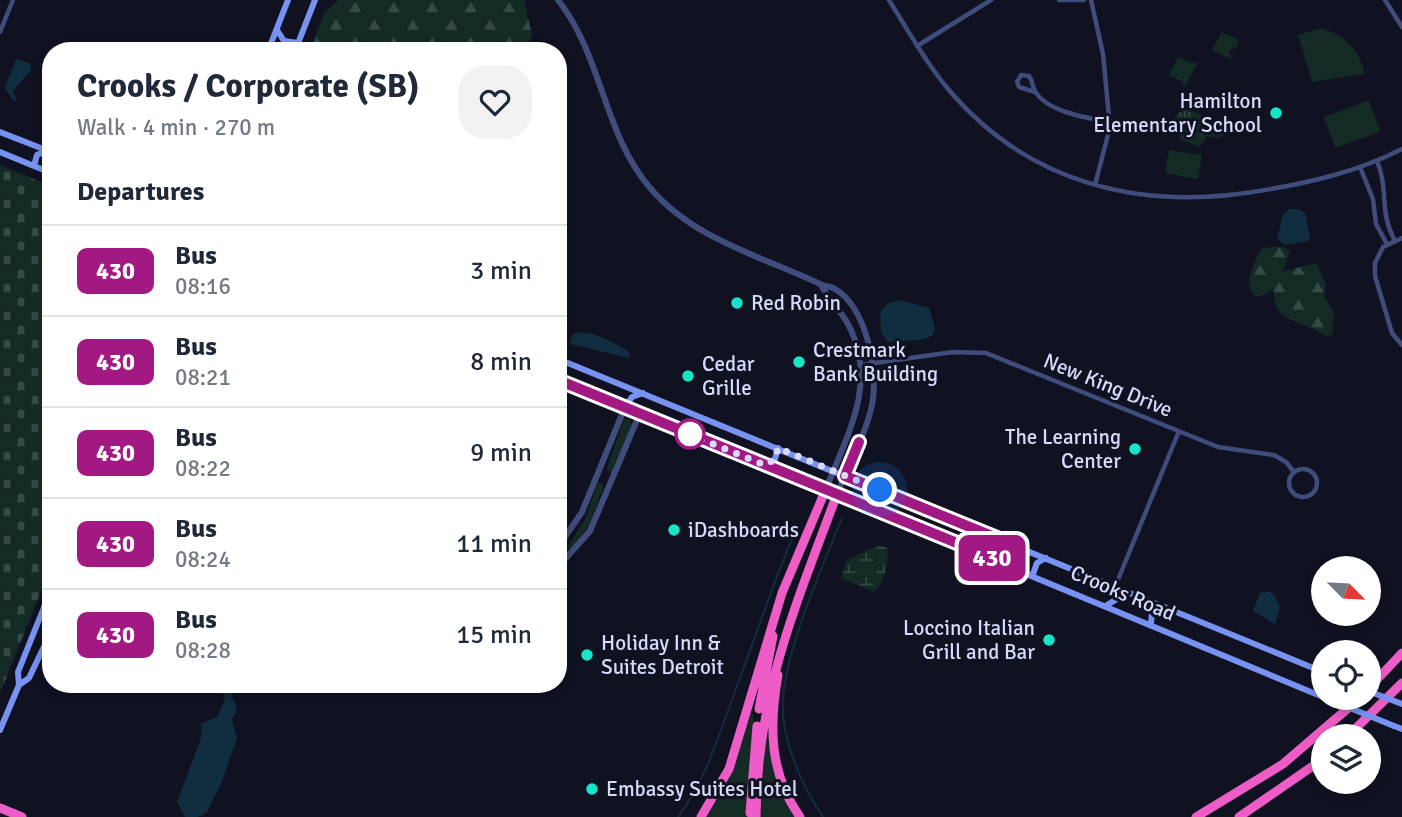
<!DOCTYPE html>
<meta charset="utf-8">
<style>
:root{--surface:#fff;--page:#f2f2f3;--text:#1f2937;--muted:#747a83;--line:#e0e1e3}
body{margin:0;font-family:Signika,sans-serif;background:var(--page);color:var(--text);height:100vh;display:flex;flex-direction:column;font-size:26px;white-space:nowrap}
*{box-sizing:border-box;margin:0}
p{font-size:23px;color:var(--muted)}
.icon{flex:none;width:38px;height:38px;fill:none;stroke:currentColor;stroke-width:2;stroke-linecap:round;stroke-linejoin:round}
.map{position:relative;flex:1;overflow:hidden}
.side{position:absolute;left:42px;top:42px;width:525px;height:651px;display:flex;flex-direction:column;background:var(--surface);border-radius:28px;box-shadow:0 4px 10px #0003}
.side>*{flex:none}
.badge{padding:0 14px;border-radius:10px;font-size:24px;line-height:46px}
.needle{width:46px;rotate:114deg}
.fabs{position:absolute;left:1311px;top:556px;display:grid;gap:14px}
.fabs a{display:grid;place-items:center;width:70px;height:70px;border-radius:50%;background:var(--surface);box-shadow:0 4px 10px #0003;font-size:35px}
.you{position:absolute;width:35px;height:35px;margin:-18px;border:5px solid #fff;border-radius:50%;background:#1a73e8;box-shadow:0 0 0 10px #1a73e833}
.map>.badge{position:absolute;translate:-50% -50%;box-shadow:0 0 0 4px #fff}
h2{padding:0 35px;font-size:26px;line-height:63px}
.round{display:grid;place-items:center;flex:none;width:74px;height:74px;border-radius:28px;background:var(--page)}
.headline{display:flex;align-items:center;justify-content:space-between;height:119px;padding:0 35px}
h1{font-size:33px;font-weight:700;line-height:52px}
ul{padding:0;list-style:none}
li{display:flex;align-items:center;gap:21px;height:91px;padding:0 35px;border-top:2px solid var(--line)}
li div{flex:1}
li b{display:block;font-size:26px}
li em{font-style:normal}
li .badge{min-width:77px;font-weight:700;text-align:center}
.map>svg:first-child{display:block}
.green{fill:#142b25}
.forest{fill:url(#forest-firs)}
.wetland{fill:url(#wetland-marsh)}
.cemetery{fill:url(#cemetery-stones)}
.park{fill:url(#park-tufts)}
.water{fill:#112e40}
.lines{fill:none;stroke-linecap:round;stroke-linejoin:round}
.stream{stroke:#112e40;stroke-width:2}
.minor{stroke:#404d7c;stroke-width:4.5}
.tertiary{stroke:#404d7c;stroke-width:6}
.secondary{stroke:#7792f1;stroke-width:6}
.motorway{stroke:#ee5dc7;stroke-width:9}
.secondary-bridge{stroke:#7792f1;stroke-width:6}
.line-casing{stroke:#fff;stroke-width:16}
.line{stroke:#a31984;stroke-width:10}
.walk{stroke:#d6dbfb;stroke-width:7;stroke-dasharray:0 12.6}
.poi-dot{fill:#18e4c6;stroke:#101222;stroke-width:2.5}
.stop-dot{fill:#fff;stroke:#a31984;stroke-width:3.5}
.labels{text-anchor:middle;stroke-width:6;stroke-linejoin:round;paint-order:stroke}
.poi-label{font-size:21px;fill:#d6dbfb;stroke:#101222;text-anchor:start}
.street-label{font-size:21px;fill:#d6dbfb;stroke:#101222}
</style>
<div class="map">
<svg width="1402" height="817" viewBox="0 0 1402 817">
<defs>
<pattern id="forest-firs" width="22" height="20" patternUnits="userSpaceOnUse" patternTransform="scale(1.75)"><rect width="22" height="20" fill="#142b25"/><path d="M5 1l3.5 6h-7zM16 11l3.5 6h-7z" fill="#354946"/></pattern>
<pattern id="wetland-marsh" width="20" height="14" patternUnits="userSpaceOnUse" patternTransform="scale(1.75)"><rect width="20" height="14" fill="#142b25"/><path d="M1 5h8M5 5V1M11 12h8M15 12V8" fill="none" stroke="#354946"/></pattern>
<pattern id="cemetery-stones" width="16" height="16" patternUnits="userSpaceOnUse" patternTransform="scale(1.75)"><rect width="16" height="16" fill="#142b25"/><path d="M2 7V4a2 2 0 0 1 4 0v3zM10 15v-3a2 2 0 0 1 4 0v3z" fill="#354946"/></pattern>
<pattern id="park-tufts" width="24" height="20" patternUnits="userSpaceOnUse" patternTransform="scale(1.75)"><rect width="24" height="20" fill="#142b25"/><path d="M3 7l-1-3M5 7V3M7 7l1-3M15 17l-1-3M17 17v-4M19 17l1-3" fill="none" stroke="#354946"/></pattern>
</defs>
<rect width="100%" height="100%" fill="#101222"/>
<path class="green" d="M1321 28C1347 37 1358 48 1365 74L1312 82 1298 35Z
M1222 32 1239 40 1236 48 1229 51 1232 60 1212 50Z
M1178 57 1191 63 1198 62 1184 89 1183 82 1169 75Z
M1369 100 1380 132 1335 148 1324 117Z
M1169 150 1202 155 1198 179 1165 173Z
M629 419 632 425 611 473 607 468 624 419Z
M602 483 603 487 590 524 570 551 568 546 586 518 597 484Z
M750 714 754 715 747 817H706L730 777Z
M766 734 772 763 797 817H760Z"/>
<path class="forest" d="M339 0H524L532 35 525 51H310L325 11Z
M1270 247H1284L1290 251 1283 271 1317 263 1326 284 1324 295 1334 314 1332 335 1325 336C1312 325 1282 322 1276 306 1274 301 1274 294 1273 289L1267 294 1255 297C1243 280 1253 266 1261 249Z"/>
<path class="wetland" d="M879 545 887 548C889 561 885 583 874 592L841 578 847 560Z"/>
<path class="cemetery" d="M0 165 51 186V567L0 693Z"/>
<path class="park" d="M1185 107 1223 126 1225 135 1218 138 1207 136 1200 147 1180 139 1174 118Z"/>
<path class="water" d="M16 59 31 64 30 71 12 92 16 98 15 103 5 88Z
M1289 209H1298L1305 213 1310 236 1308 241 1285 245 1277 239 1283 215Z
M899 300 929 308 935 328 932 336 921 340 887 342 881 332 880 312 887 304Z
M576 333C595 330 614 344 630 352L629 358 570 344 572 336Z
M1267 591 1274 594 1280 608 1275 624 1253 611 1260 593Z
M219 684H233L230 692 237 709 232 720 237 738 221 784 207 812 198 817H185L177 802 201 738 202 723 217 717 225 699Z"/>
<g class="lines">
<path class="stream" d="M678 817C706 780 718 737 734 694 755 639 773 582 797 527
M823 817C802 786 781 740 783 702 785 649 822 569 842 518"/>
<path class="minor" d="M889 0C907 29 923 58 944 84 1026 185 1142 212 1265 190 1313 182 1359 171 1402 149
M1059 0H1084
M1091 0 1103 54 1110 127 1095 185
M1385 0 1402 27
M0 32 13 0
M917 46 991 0
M1035 92 1019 87 1017 82 1021 75 1029 76C1033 81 1032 86 1035 91 1046 111 1089 120 1110 120
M1377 161C1389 190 1379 211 1394 239
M1360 167 1373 199 1376 224 1387 244
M1402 238 1383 247 1375 263V276L1392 333 1402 345
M861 365 953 352 986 353 1218 447 1274 455 1286 462 1294 472
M1289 483a14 14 0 1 1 28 0a14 14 0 1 1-28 0Z
M1115 587 1179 431"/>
<path class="tertiary" d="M558 0C603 57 603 134 651 189 695 240 761 256 820 284 825 287 831 286 835 289 867 308 879 372 872 405 865 436 849 465 837 494
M821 285C829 301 844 313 851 330 877 386 846 437 826 489
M558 547 582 512 625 407
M558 567 590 531 640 413"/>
<path class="secondary" d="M277 30 284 41 298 43
M268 51 288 0
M295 51 315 0
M0 132 51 152
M0 152 51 173
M34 166 37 155 46 151
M558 359 1323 672
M558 380 1323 697
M625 407 632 397 643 393
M765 465 775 459 778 448
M1001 561 1010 558 1014 545
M1033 574 1037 563 1046 558
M1107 605 1117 599 1120 589
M44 607 51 617
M1151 623 1152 613 1161 607
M19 685 29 678 51 632
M1394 726 1402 729
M0 730 19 685 18 672 51 590"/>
<path class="motorway" d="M778 675C769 726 769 773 800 817
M1368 689 1402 653
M759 709 773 636
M1347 737 1402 683
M0 808 22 817
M750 813 757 726
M701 817 729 769 782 593 826 489
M756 817C757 692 795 608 837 494
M1196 817 1283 764 1360 698
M1239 817 1323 759"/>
<path class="secondary-bridge" d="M1368 691 1402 704
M1328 699 1394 726"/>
</g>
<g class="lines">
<g class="line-casing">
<path id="line" d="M558 380 1001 561 1012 555 1014 545 845 476 859 442"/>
</g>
<use href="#line" class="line"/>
<path class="walk" d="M690 434 684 432 765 465 775 459 778 448 880 490"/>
</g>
<g class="poi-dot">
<circle cx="1276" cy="113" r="7"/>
<circle cx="737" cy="303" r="7"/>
<circle cx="799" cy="362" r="7"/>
<circle cx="688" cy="376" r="7"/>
<circle cx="1135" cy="449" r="7"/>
<circle cx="674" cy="530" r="7"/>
<circle cx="1049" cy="640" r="7"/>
<circle cx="587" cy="655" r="7"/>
<circle cx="592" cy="789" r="7"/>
</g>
<circle class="stop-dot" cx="690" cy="434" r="14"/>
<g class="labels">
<g class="poi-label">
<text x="1262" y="108" text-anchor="end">Hamilton<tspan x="1262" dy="24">Elementary School</tspan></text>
<text x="751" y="310">Red Robin</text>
<text x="813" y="357">Crestmark<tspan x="813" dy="24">Bank Building</tspan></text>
<text x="702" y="371">Cedar<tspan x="702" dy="24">Grille</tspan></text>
<text x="1121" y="444" text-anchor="end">The Learning<tspan x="1121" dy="24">Center</tspan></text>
<text x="688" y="537">iDashboards</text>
<text x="1035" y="635" text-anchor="end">Loccino Italian<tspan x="1035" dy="24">Grill and Bar</tspan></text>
<text x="601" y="650">Holiday Inn &amp;<tspan x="601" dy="24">Suites Detroit</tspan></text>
<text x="606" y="796">Embassy Suites Hotel</text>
</g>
<g class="street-label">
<text transform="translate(1108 385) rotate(22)" y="7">New King Drive</text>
<text transform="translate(1123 593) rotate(23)" y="7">Crooks Road</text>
</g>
</g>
</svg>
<div class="fabs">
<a><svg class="needle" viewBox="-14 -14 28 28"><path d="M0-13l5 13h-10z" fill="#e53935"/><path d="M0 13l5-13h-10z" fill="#747a83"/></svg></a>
<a><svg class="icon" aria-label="locate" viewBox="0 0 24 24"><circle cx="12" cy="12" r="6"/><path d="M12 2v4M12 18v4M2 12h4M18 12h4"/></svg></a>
<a><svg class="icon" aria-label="layers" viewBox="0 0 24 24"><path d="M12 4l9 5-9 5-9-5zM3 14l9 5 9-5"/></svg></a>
</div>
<div class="you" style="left:880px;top:490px"></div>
<b class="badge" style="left:992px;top:558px;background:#a31984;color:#fff">430</b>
<section class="side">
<div class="headline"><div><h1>Crooks / Corporate (SB)</h1><p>Walk · 4 min · 270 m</p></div><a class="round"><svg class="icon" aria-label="heart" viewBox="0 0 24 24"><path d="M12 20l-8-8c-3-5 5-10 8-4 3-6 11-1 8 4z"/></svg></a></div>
<h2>Departures</h2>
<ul>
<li><span class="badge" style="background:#a31984;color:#fff">430</span><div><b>Bus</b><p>08:16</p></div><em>3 min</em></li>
<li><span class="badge" style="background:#a31984;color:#fff">430</span><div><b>Bus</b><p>08:21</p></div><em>8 min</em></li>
<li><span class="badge" style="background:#a31984;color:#fff">430</span><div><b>Bus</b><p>08:22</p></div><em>9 min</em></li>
<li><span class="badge" style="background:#a31984;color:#fff">430</span><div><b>Bus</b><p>08:24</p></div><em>11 min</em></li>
<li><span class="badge" style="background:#a31984;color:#fff">430</span><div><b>Bus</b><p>08:28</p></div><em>15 min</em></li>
</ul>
</section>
</div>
